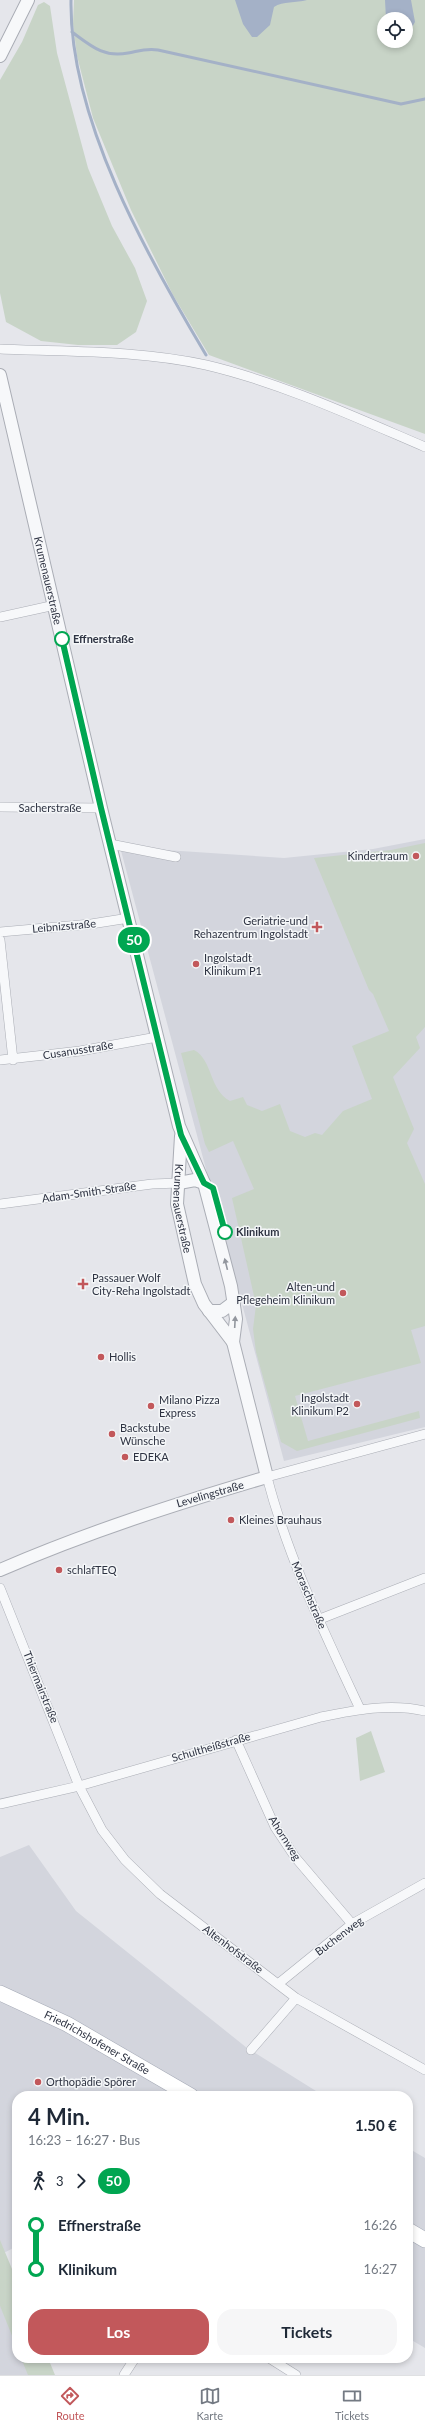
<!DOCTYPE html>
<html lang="de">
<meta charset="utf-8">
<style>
:root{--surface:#fff;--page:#f6f6f7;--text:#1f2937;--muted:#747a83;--line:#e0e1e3;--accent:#c2585b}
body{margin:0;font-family:Lato,sans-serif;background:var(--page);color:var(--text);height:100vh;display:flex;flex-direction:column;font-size:15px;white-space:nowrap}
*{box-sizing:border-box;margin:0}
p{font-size:13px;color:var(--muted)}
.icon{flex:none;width:22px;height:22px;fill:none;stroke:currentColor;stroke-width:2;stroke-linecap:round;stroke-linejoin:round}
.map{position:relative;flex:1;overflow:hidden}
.drawer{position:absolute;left:12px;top:2091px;width:401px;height:272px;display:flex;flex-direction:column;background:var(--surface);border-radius:16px;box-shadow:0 2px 6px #0003}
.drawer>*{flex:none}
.badge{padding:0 8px;border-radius:13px;font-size:14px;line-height:26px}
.fabs{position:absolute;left:377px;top:12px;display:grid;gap:8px}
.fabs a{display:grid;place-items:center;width:36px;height:36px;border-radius:50%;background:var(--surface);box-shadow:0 2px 6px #0003;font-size:20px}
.map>.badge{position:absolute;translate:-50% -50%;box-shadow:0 0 0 2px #fff}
.legs{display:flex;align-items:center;gap:6px;height:44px;padding:0 16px;font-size:13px}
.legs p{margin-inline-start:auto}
.head{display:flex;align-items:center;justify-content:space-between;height:68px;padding:0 16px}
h1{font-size:22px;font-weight:700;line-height:30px}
.cta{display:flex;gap:8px;margin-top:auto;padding:8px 16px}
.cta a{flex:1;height:46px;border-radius:16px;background:var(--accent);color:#fff;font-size:16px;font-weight:700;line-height:46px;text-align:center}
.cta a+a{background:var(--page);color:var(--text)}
ul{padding:0 16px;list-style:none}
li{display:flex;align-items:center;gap:14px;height:44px;font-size:15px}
li i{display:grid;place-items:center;width:6px;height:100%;margin:0 5px;background:currentColor}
li i::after{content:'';width:10px;height:10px;margin:-5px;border:3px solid;border-radius:50%;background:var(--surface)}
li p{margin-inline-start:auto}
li:first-child i{background:linear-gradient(#0000 50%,currentColor 0)}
li:last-child i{background:linear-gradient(currentColor 50%,#0000 0)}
.dock{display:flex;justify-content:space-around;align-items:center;height:56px;border-top:1px solid var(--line);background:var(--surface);font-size:11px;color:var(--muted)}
.dock a{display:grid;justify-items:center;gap:2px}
.dock .active{color:var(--accent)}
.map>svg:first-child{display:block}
.built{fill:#d3d5dd}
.green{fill:#c8d4c7;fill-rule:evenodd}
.water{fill:#a4b1c7}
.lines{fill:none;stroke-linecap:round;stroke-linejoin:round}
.stream{stroke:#a4b1c7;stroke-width:3}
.minor-casing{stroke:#aaadb5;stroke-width:10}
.tertiary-casing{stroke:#aaadb5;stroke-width:14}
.primary-casing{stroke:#a5aab6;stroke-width:16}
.minor{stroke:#f7f8fa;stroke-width:9}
.tertiary{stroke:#f7f8fa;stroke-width:12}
.primary{stroke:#fff;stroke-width:15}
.oneway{fill:#92969e}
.line-1-casing{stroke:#fff;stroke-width:9}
.line-1{stroke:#00a651;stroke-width:6}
.stop-1-dot{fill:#fff;stroke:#00a651;stroke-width:2}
.poi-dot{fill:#c2585b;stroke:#f4f6f8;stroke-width:1.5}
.labels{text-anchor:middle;stroke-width:3;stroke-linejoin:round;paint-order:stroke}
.street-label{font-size:11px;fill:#2e3342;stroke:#f4f6f8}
.stop-label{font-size:11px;font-weight:bold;fill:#2e3342;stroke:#f4f6f8;text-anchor:start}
.poi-label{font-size:11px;fill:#2e3342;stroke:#f4f6f8;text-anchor:start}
</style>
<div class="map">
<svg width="425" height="2375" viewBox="0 0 425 2375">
<rect width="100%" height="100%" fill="#e5e6eb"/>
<path class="built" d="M425 839V1427L284 1461 120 847 284 858 373 849Z
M29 1845 76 1911 247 2048 324 2096H17V2246L0 2255V1857Z
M408 2148 425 2158V2348L408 2338Z
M0 2305 17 2345V2358H22L29 2375H0Z"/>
<path class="green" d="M74 0H425V434L209 355 173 295 131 210 93 118 77 56 73 24ZM384 19H406V41H384Z
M44 2 50 6 57 53 88 168 112 226 135 268 147 301 136 332 117 345H78L41 341 6 322 0 293V80L22 42 38 5Z
M425 843V1027L416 1037 420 1048 393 1077 414 1129 407 1143 425 1184V1326L411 1330 421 1363 295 1396 308 1441 419 1411 420 1418 297 1451 281 1442 256 1352 253 1329 256 1305 232 1198 254 1189 233 1141 209 1152 205 1144 181 1053 194 1050C213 1060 209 1090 230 1101L243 1097 247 1105 262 1111 280 1104 290 1131 305 1137 315 1133 322 1135 343 1111 372 1099 352 1046 389 1031 373 994 369 990 314 858 391 850Z
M371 1731 385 1772 360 1781 356 1738Z
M0 2240 17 2281V2348L0 2306Z
M21 2358H48L55 2375H28Z"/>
<path class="water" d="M235 0H307C296 3 283 1 274 7L270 25 257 37H252L243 24Z
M385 0H411L415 22 408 34H406V19H386Z"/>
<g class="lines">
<path class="stream" d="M71 0C69 118 147 256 206 355
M72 32C91 46 104 58 128 53 139 51 146 48 158 50L401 104 425 99"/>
<g class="minor-casing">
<path id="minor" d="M0 349C68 352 139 350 206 365 279 382 355 417 425 447
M0 617 55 605
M0 807 101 808
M110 844 176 857
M0 932 91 924 129 918
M0 940 13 1060
M0 1060 80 1051 157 1037
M0 1204 152 1184 179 1183
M0 1588 79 1786 102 1830 125 1860 160 1894 296 1998 425 2070
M320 1619 425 1578
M360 1709C325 1634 288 1558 267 1477L425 1434
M236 1740 275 1827 295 1857 352 1924
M0 1804 79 1786 321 1717C355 1710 390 1703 425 1711
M278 1984 352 1924 425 1883
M251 2050 296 1998
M269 2358 296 2375
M124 2375 135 2358"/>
</g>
<g class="tertiary-casing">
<g id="tertiary">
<path d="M0 56 28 0"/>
<path id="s1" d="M0 375 101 808 179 1126 204 1183 231 1286 236 1319 233 1342 267 1477C175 1504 88 1532 0 1570"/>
<path id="s2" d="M181 1136 177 1204 195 1284 204 1304 233 1342"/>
<path d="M179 1183 195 1180 204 1183"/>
<path d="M209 1311H222L234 1302"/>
</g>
</g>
<g class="primary-casing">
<g id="primary">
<path id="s3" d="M0 1993 67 2024 191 2096"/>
<path d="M408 2230 425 2240"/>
</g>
</g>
<use href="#minor" class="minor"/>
<use href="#tertiary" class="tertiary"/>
<use href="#primary" class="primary"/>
</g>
<defs><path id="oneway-solid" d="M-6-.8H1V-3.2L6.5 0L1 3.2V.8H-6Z"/></defs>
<g class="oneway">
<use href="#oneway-solid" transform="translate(226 1264) rotate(-104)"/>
<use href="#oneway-solid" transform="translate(235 1322) rotate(-87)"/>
</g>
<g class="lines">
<g class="line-1-casing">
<path id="line-1" d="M62 639 101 808 181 1135 204 1183 213 1188 225 1232"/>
</g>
<use href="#line-1" class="line-1"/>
</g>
<g class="stop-1-dot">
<circle cx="62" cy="639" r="7"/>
<circle cx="225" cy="1232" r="7"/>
</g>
<g class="poi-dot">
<circle cx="416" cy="856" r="4"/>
<path d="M315 921h4v4h4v4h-4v4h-4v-4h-4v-4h4z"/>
<circle cx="196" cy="964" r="4"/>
<path d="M81 1278h4v4h4v4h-4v4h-4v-4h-4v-4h4z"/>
<circle cx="343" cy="1293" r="4"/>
<circle cx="101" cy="1357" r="4"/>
<circle cx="357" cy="1404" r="4"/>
<circle cx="151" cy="1406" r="4"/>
<circle cx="112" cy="1434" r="4"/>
<circle cx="125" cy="1457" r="4"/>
<circle cx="231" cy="1520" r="4"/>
<circle cx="59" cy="1570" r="4"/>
<circle cx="38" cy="2082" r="4"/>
</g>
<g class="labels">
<g class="street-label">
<text dy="4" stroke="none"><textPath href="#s1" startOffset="211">Krumenauerstraße</textPath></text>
<text x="50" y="812">Sacherstraße</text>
<text transform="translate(64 926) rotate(-5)" y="4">Leibnizstraße</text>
<text transform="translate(78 1050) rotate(-9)" y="4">Cusanusstraße</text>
<text transform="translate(89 1192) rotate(-8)" y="4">Adam-Smith-Straße</text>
<text dy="4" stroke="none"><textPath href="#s2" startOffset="73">Krumenauerstraße</textPath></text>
<text transform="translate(210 1494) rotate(-16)" y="4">Levelingstraße</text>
<text transform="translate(309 1595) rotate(67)" y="4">Moraschstraße</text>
<text transform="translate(41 1687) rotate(68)" y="4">Thiermairstraße</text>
<text transform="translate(211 1747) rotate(-16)" y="4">Schultheißstraße</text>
<text transform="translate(285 1838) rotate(58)" y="4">Ahornweg</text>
<text transform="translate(339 1936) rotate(-37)" y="4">Buchenweg</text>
<text transform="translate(233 1949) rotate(37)" y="4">Altenhofstraße</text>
<text dy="4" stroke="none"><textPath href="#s3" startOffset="109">Friedrichshofener Straße</textPath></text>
</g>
<g class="stop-label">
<text x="73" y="643">Effnerstraße</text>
<text x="236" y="1236">Klinikum</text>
</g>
<g class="poi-label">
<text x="408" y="860" text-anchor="end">Kindertraum</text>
<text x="308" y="925" text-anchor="end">Geriatrie-und<tspan x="308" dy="13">Rehazentrum Ingolstadt</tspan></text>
<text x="204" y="962">Ingolstadt<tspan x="204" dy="13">Klinikum P1</tspan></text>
<text x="92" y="1282">Passauer Wolf<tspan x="92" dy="13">City-Reha Ingolstadt</tspan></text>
<text x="335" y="1291" text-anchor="end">Alten-und<tspan x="335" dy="13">Pflegeheim Klinikum</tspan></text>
<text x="109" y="1361">Hollis</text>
<text x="349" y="1402" text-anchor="end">Ingolstadt<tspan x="349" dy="13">Klinikum P2</tspan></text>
<text x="159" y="1404">Milano Pizza<tspan x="159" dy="13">Express</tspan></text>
<text x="120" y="1432">Backstube<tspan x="120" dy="13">Wünsche</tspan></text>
<text x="133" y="1461">EDEKA</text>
<text x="239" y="1524">Kleines Brauhaus</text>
<text x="67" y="1574">schlafTEQ</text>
<text x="46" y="2086">Orthopädie Spörer</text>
</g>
</g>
</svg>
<div class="fabs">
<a><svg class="icon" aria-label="locate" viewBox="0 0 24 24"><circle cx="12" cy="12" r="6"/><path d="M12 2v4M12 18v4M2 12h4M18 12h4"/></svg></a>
</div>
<b class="badge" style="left:134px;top:940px;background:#00a651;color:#fff">50</b>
<section class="drawer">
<div class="head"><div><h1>4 Min.</h1><p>16:23 – 16:27 · Bus</p></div><b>1.50 €</b></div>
<div class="legs"><svg class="icon" aria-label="walk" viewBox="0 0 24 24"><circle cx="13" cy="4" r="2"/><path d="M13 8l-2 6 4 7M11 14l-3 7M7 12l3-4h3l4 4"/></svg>3<svg class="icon" aria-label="forward" viewBox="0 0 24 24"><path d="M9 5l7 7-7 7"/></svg><b class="badge" style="background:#00a651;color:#fff">50</b></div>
<ul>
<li><i style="color:#00a651"></i><b>Effnerstraße</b><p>16:26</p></li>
<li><i style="color:#00a651"></i><b>Klinikum</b><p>16:27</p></li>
</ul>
<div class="cta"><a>Los</a><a>Tickets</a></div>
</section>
</div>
<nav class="dock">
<a class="active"><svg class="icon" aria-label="directions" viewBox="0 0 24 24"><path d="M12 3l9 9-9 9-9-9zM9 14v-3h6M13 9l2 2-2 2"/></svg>Route</a>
<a><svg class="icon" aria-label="map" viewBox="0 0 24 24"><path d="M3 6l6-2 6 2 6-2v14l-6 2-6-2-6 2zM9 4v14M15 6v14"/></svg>Karte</a>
<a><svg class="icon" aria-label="tickets" viewBox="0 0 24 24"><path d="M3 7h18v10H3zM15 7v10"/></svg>Tickets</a>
</nav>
